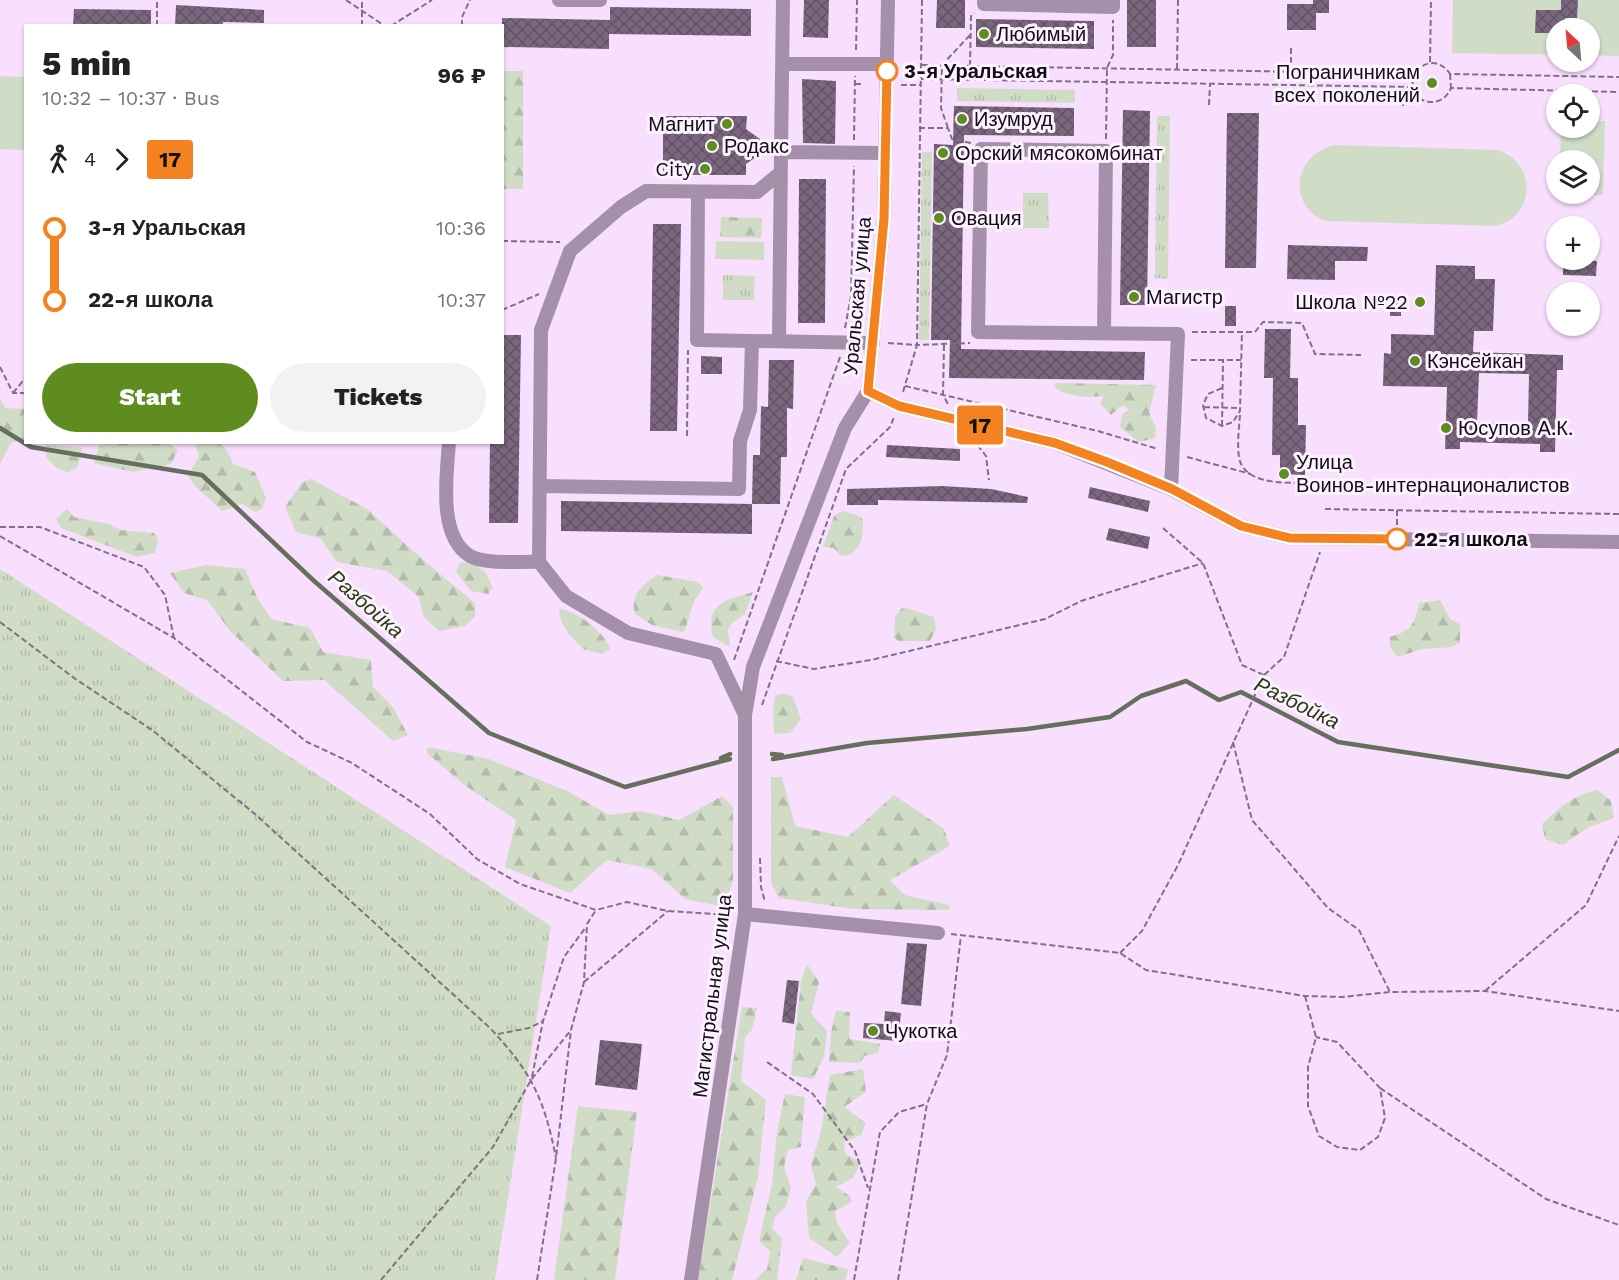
<!DOCTYPE html>
<meta charset="utf-8">
<style>
:root{--surface:#fff;--page:#f2f2f2;--text:#222;--muted:#767676;--accent:#5e8c1f}
body{margin:0;font-family:"Work Sans",sans-serif;background:var(--page);color:var(--text);height:100vh;display:flex;flex-direction:column;font-size:22px;white-space:nowrap}
*{box-sizing:border-box;margin:0}
p{font-size:20px;color:var(--muted)}
.icon{flex:none;width:33px;height:33px;fill:none;stroke:currentColor;stroke-width:2;stroke-linecap:round;stroke-linejoin:round}
.map{position:relative;flex:1;overflow:hidden}
.details{position:absolute;left:24px;top:24px;width:480px;height:420px;display:flex;flex-direction:column;background:var(--surface);border-radius:0px;box-shadow:0 2px 4px #0004}
.details>*{flex:none}
.badge{padding:0 12px;border-radius:4px;font-size:21px;line-height:39px}
.needle{width:39px;rotate:334deg}
.buttons{position:absolute;left:1546px;top:18px;display:grid;gap:12px}
.buttons a{display:grid;place-items:center;width:54px;height:54px;border-radius:50%;background:var(--surface);box-shadow:0 2px 4px #0004;font-size:30px}
.map>.badge{position:absolute;translate:-50% -50%;box-shadow:0 0 0 3px #fff}
.legs{display:flex;align-items:center;gap:9px;height:66px;padding:0 18px;font-size:20px}
.legs p{margin-inline-start:auto}
.summary{display:flex;align-items:center;justify-content:space-between;height:102px;padding:0 18px}
h1{font-size:33px;font-weight:800;line-height:45px}
.primary-button{display:flex;gap:12px;margin-top:auto;padding:12px 18px}
.primary-button a{flex:1;height:69px;border-radius:36px;background:var(--accent);color:#fff;font-size:24px;font-weight:800;line-height:69px;text-align:center}
.primary-button a+a{background:var(--page);color:var(--text)}
ul{padding:0 18px;list-style:none}
li{display:flex;align-items:center;gap:21px;height:72px;font-size:22px}
li i{display:grid;place-items:center;width:9px;height:100%;margin:0 8px;background:currentColor}
li i::after{content:'';width:15px;height:15px;margin:-8px;border:4px solid;border-radius:50%;background:var(--surface)}
li p{margin-inline-start:auto}
li:first-child i{background:linear-gradient(#0000 50%,currentColor 0)}
li:last-child i{background:linear-gradient(currentColor 50%,#0000 0)}
.map>svg:first-child{display:block}
.grass{fill:url(#grass-tufts)}
.forest{fill:url(#forest-firs)}
.garden{fill:#d1dcc7}
.lines{fill:none;stroke-linecap:round;stroke-linejoin:round}
.stream{stroke:#666e5e;stroke-width:4.5}
.building{fill:url(#building-cross-hatch);fill-rule:evenodd}
.path{stroke:#817185;stroke-width:2;stroke-dasharray:6 3;stroke-linecap:butt}
.minor{stroke:#a590aa;stroke-width:14}
.line-1-casing{stroke:#fff;stroke-width:14}
.line-1{stroke:#f58220;stroke-width:9}
.poi-dot{fill:#5e8c1f;stroke:#fdf2ff;stroke-width:2}
.stop-1-dot{fill:#fff;stroke:#f58220;stroke-width:3}
.labels{text-anchor:middle;stroke-width:6;stroke-linejoin:round;paint-order:stroke}
.poi-label{font-size:20px;fill:#130b15;stroke:#fdf2ff;text-anchor:start}
.stop-label{font-size:20px;font-weight:bold;fill:#130b15;stroke:#fdf2ff;text-anchor:start}
.street-label{font-size:20px;fill:#130b15;stroke:#fdf2ff}
.water-label{font-size:21px;font-style:italic;fill:#283c11;stroke:#fdf2ff}
</style>
<div class="map">
<svg width="1619" height="1280" viewBox="0 0 1619 1280">
<defs>
<pattern id="grass-tufts" width="24" height="20" patternUnits="userSpaceOnUse" patternTransform="scale(1.5)"><rect width="24" height="20" fill="#d1dcc7"/><path d="M3 7l-1-3M5 7V3M7 7l1-3M15 17l-1-3M17 17v-4M19 17l1-3" fill="none" stroke="#b3bbaa"/></pattern>
<pattern id="forest-firs" width="22" height="20" patternUnits="userSpaceOnUse" patternTransform="scale(1.5)"><rect width="22" height="20" fill="#d1dcc7"/><path d="M5 1l3.5 6h-7zM16 11l3.5 6h-7z" fill="#b3bbaa"/></pattern>
<pattern id="building-cross-hatch" width="8" height="8" patternUnits="userSpaceOnUse" patternTransform="scale(1.5)"><rect width="8" height="8" fill="#7a677e"/><path d="M0 0l8 8M0 8l8-8" fill="none" stroke="#635366"/></pattern>
</defs>
<rect width="100%" height="100%" fill="#f9dffe"/>
<path class="grass" d="M957 88 1075 90V103L957 101Z
M1157 116H1170L1168 279 1155 278Z
M922 152H932L929 340H919Z
M1023 193H1048L1049 228H1023Z
M723 275 755 276 754 300H723Z
M0 569 551 926 495 1280H0Z"/>
<path class="forest" d="M503 71H523V189H503Z
M721 217 762 218 761 238 720 237Z
M1057 383 1156 385 1149 413 1156 428 1155 438 1139 442 1120 427 1122 414 1129 410 1123 405 1111 415 1100 404 1103 396C1088 398 1065 397 1053 386Z
M0 398 5 408 26 409 25 439 11 443 0 464Z
M100 443H169L178 450 171 464 133 472 94 463Z
M195 443C220 442 224 440 233 464L255 472 266 498 262 509 255 512 242 504 222 511C211 499 196 490 188 476L199 456Z
M46 445 82 448 78 467 67 473 54 466 46 457Z
M311 479 367 509 423 560 475 603V617L465 626 439 631 423 616 419 597 387 571 337 562 320 538 296 532 285 507 302 482Z
M67 509 74 517 109 524 120 530 154 533 158 540 155 553 137 557 61 528 56 519Z
M843 511 862 517C865 534 861 556 841 556L834 548 823 547 834 516Z
M471 562 486 573 493 588 488 594 471 591 456 572 459 563Z
M206 565 245 569 257 597 271 619 310 628 323 652 371 660 373 687 393 707 408 735 393 741 324 680 283 681 231 632 207 600 184 593 170 573Z
M657 575 698 582 703 588 694 601 685 630 682 632 652 625 634 613C632 594 641 586 657 575Z
M753 592 745 614 732 623 728 630 730 647 713 637C705 603 725 600 753 592Z
M1440 600 1450 619 1460 624V643L1451 647 1423 649 1397 657 1390 647V637C1411 631 1415 624 1419 603Z
M903 607 934 617 936 629 930 641H898L894 637 895 616Z
M559 609C577 611 604 631 610 649L602 654 583 649C573 639 558 623 559 609Z
M784 693 793 697 801 719 790 733 774 734 773 709 775 696Z
M427 747 489 759 569 792 609 815 640 811 679 820 722 796 733 807V880L725 907 685 899 652 869 607 860 570 893 505 867 516 820 463 784 427 753Z
M771 777H782L795 826 848 837 894 795 944 829 950 846 890 880 905 895 949 905V910L853 909 779 898 771 883Z
M1598 790 1611 801 1614 818 1587 828 1563 845 1545 839 1542 824C1561 806 1572 796 1598 790Z
M807 964 819 982 811 1014 827 1031 824 1057 813 1079 791 1075 801 981Z
M742 1007 757 1008 752 1030 745 1037 741 1081 766 1100 758 1177 732 1280H698Z
M836 1011 850 1012 849 1039 880 1044 878 1053 864 1056 860 1063 829 1062 831 1033Z
M863 1069 866 1092 844 1107 866 1123 861 1135 844 1142 845 1154 861 1163 853 1178 836 1187 850 1196 852 1202 835 1211 837 1223 850 1243 837 1257 809 1238 806 1201 816 1184 811 1165 821 1131 830 1075Z
M785 1094 805 1097 801 1147 788 1150 784 1166 791 1188 786 1206 775 1217 772 1229 782 1238 777 1280H755L767 1269 770 1251 759 1241 772 1184 777 1131Z
M578 1106 637 1112 615 1280H554Z
M803 1258 848 1269 845 1280H796Z"/>
<path class="garden" d="M1453 0H1619V56L1590 55V28H1557V55L1452 53Z
M0 76 25 77V150L0 149Z
M1590 121H1605L1603 195 1559 194H1590V160H1560L1561 128H1590Z
M1336 145 1498 150C1537 164 1536 214 1497 226L1325 221C1285 204 1295 152 1336 145Z
M716 241 764 242V260L715 259Z"/>
<g class="lines">
<path class="stream" d="M0 428 31 447 202 475 313 580 489 733 625 787 730 759
M772 754 782 755
M721 758 730 754
M773 759 867 743 1027 729 1110 717 1141 696 1186 681 1219 700 1241 692 1338 742 1568 777 1619 750"/>
</g>
<path class="building" d="M804 0H829L828 38 803 37Z
M937 0H965V28H936Z
M1127 0H1156V47H1127Z
M1313 0H1329V13H1316V30H1287V4H1313Z
M1561 0H1578L1577 18H1565L1564 28H1557V33H1535L1536 10H1561Z
M176 5 264 10V23L223 22V26H175Z
M610 7 751 9V36L609 34V49L502 47V18L610 20Z
M74 9 151 10V26H73Z
M976 19 1094 21V49L976 47Z
M802 79 836 81 835 144 803 143Z
M954 106 1074 108V136L964 135 961 349 1145 352 1144 380 949 378 950 340H931L934 144 953 145Z
M1123 110 1150 111 1147 305H1120Z
M1227 113H1259L1256 268H1225Z
M663 116H747L746 129 760 139V154L746 164V175H663Z
M799 179H826L825 323H798Z
M653 224H681L677 431H650Z
M1288 245 1368 247 1367 261H1335V280L1287 279Z
M1563 260 1597 261 1596 276 1563 275Z
M1436 265 1475 266V279H1495L1493 331H1474L1473 352 1563 355V370H1557L1555 452H1540V444L1460 442V449H1445L1447 387 1383 386 1384 353 1391 354V334L1434 335ZM1479 373 1529 374 1528 423 1477 422Z
M1390 295H1401V316H1390Z
M1225 306H1236V326H1225Z
M1265 329H1291L1290 378H1298V425H1306L1305 475 1280 474V455H1272L1273 378H1264Z
M502 335H521L518 523H489L490 442H502Z
M701 356 722 357V374H701Z
M769 360H794L793 409 787 408V457H781L780 504H752L753 455H760L761 406 768 407Z
M887 445 960 449V461L886 457Z
M942 486 991 489 1028 497 1027 503 878 500V505H847V489Z
M1090 487 1150 501 1148 512 1088 498Z
M561 501 752 504V534L561 531Z
M1109 528 1150 537 1148 549 1106 540Z
M907 943 927 944 921 1006 901 1004Z
M787 980 799 981 794 1024 782 1022Z
M885 1011 901 1013 898 1041 863 1038 864 1023 884 1024Z
M600 1040 642 1044 637 1090 595 1085Z"/>
<g class="lines">
<path class="path" d="M346 0 385 26
M922 0 917 345 970 343
M157 26V0
M362 26V0
M391 26 432 0
M462 26V17L470 0
M856 50 857 0
M1430 62 1431 0
M922 65 1414 74C1424 60 1440 59 1450 74L1619 77
M970 66 971 16 974 13
M1177 69 1178 0
M1291 72V48
M1450 74 1451 88
M921 79 1412 87 1420 99C1433 105 1445 102 1451 88L1619 92
M855 84H864
M901 85H920
M1412 87 1414 74
M1209 105 1210 84
M1403 106V88
M1556 109 1557 91
M919 128H948L952 139 971 143
M948 128 941 108 942 65 971 34
M1106 139 1107 68 1113 55V20
M854 140 855 76
M502 241 560 242
M502 310 539 294
M845 328 851 296 854 166
M1192 332H1255L1263 322 1302 323 1315 354 1361 355
M888 343 917 345 903 392
M944 345 943 395 948 404
M1191 360H1241
M0 367 13 393H26
M905 386 1098 431 1158 449
M1222 388 1208 394 1203 405 1206 418 1222 426 1233 422 1240 411 1242 331
M13 393 26 377
M1204 407 1240 408
M1240 415C1239 428 1237 444 1239 457 1244 490 1302 482 1326 482
M1222 426 1223 360
M687 436 688 350
M972 438 986 456 989 480
M1187 457 1251 474
M1325 509 1619 514
M1397 525V510
M0 527H40L144 567 165 595 174 638
M1163 528 1203 563 1242 665 1264 675
M0 536 174 638 307 742 352 763 430 814 477 859 520 884 596 910 627 902 668 911 730 915
M0 622 74 678 152 730 255 814 490 1028C532 1073 544 1098 556 1158
M734 660 840 357
M776 661 814 669 871 660 1045 619 1081 601 1203 563
M762 705 846 469 890 427 894 417
M1233 742 1252 820 1328 908 1359 930 1390 992
M760 858 761 887 765 902
M951 934 1120 953 1146 970 1305 996 1342 997 1390 992 1485 991 1619 1011
M1120 953 1142 931 1178 865 1264 675 1284 657 1320 552
M584 982 668 911
M1485 991 1586 905 1619 836
M1305 996 1316 1037 1308 1067V1106L1319 1136 1337 1147 1360 1150 1378 1137 1385 1118 1380 1088 1337 1042 1316 1037
M498 1034 529 1028 543 1021
M767 1062 813 1094 855 1151 868 1188
M532 1077 543 1021 564 957 586 927
M1380 1088 1546 1199 1619 1225
M381 1280 493 1147 531 1080 571 1030
M537 1280 556 1158 571 1030 584 982 587 924 596 910
M854 1280 880 1132 899 1112 927 1104
M898 1280 927 1104 947 1055 961 935"/>
<path class="minor" d="M559 0H600
M783 0 781 152 885 153
M984 0V4L1113 7V0
M782 64H887
M698 192 697 340 873 343
M1104 333 1106 151 981 149 978 332 1178 334 1171 489
M779 341 781 152
M868 391 899 406 1055 443 1171 489 1241 526 1290 538 1619 542
M449 442C447 474 437 536 470 556 485 565 522 561 539 562
M540 486 739 489 740 441 750 410 752 341
M745 715 716 654 628 633 566 596 539 562 541 330 570 251 621 207 646 191 757 192 779 174
M745 914 938 933
M691 1280 745 914V715L753 667 845 428 868 391 884 219 888 0"/>
</g>
<g class="lines">
<g class="line-1-casing">
<path id="line-1" d="M887 71 884 219 868 391 899 406 1055 443 1107 462 1172 489 1241 526 1290 538 1397 539"/>
</g>
<use href="#line-1" class="line-1"/>
</g>
<g class="poi-dot">
<circle cx="984" cy="34" r="6"/>
<circle cx="1432" cy="83" r="6"/>
<circle cx="962" cy="119" r="6"/>
<circle cx="727" cy="124" r="6"/>
<circle cx="712" cy="146" r="6"/>
<circle cx="943" cy="153" r="6"/>
<circle cx="705" cy="169" r="6"/>
<circle cx="939" cy="218" r="6"/>
<circle cx="1134" cy="297" r="6"/>
<circle cx="1420" cy="302" r="6"/>
<circle cx="1415" cy="361" r="6"/>
<circle cx="1446" cy="428" r="6"/>
<circle cx="1284" cy="474" r="6"/>
<circle cx="873" cy="1031" r="6"/>
</g>
<g class="stop-1-dot">
<circle cx="887" cy="71" r="10"/>
<circle cx="1397" cy="539" r="10"/>
</g>
<g class="labels">
<g class="poi-label">
<text x="996" y="41">Любимый</text>
<text x="1420" y="79" text-anchor="end">Пограничникам<tspan x="1420" dy="23">всех поколений</tspan></text>
<text x="974" y="126">Изумруд</text>
<text x="715" y="131" text-anchor="end">Магнит</text>
<text x="724" y="153">Родакс</text>
<text x="955" y="160">Орский мясокомбинат</text>
<text x="693" y="176" text-anchor="end">City</text>
<text x="951" y="225">Овация</text>
<text x="1146" y="304">Магистр</text>
<text x="1408" y="309" text-anchor="end">Школа №22</text>
<text x="1427" y="368">Кэнсейкан</text>
<text x="1458" y="435">Юсупов А.К.</text>
<text x="1296" y="469">Улица<tspan x="1296" dy="23">Воинов-интернационалистов</tspan></text>
<text x="885" y="1038">Чукотка</text>
</g>
<g class="stop-label">
<text x="904" y="78">3-я Уральская</text>
<text x="1414" y="546">22-я школа</text>
</g>
<g class="street-label">
<text transform="translate(857 296) rotate(-85)" y="7">Уральская улица</text>
<text transform="translate(712 996) rotate(-83)" y="7">Магистральная улица</text>
</g>
<g class="water-label">
<text transform="translate(366 604) rotate(41)" y="7">Разбойка</text>
<text transform="translate(1297 703) rotate(26)" y="7">Разбойка</text>
</g>
</g>
</svg>
<div class="buttons">
<a><svg class="needle" viewBox="-14 -14 28 28"><path d="M0-13l5 13h-10z" fill="#e53935"/><path d="M0 13l5-13h-10z" fill="#767676"/></svg></a>
<a><svg class="icon" aria-label="locate" viewBox="0 0 24 24"><circle cx="12" cy="12" r="6"/><path d="M12 2v4M12 18v4M2 12h4M18 12h4"/></svg></a>
<a><svg class="icon" aria-label="layers" viewBox="0 0 24 24"><path d="M12 4l9 5-9 5-9-5zM3 14l9 5 9-5"/></svg></a>
<a>+</a>
<a>−</a>
</div>
<b class="badge" style="left:980px;top:425px;background:#f58220;color:#111">17</b>
<section class="details">
<div class="summary"><div><h1>5 min</h1><p>10:32 – 10:37 · Bus</p></div><b>96 ₽</b></div>
<div class="legs"><svg class="icon" aria-label="walk" viewBox="0 0 24 24"><circle cx="13" cy="4" r="2"/><path d="M13 8l-2 6 4 7M11 14l-3 7M7 12l3-4h3l4 4"/></svg>4<svg class="icon" aria-label="forward" viewBox="0 0 24 24"><path d="M9 5l7 7-7 7"/></svg><b class="badge" style="background:#f58220;color:#111">17</b></div>
<ul>
<li><i style="color:#f58220"></i><b>3-я Уральская</b><p>10:36</p></li>
<li><i style="color:#f58220"></i><b>22-я школа</b><p>10:37</p></li>
</ul>
<div class="primary-button"><a>Start</a><a>Tickets</a></div>
</section>
</div>
